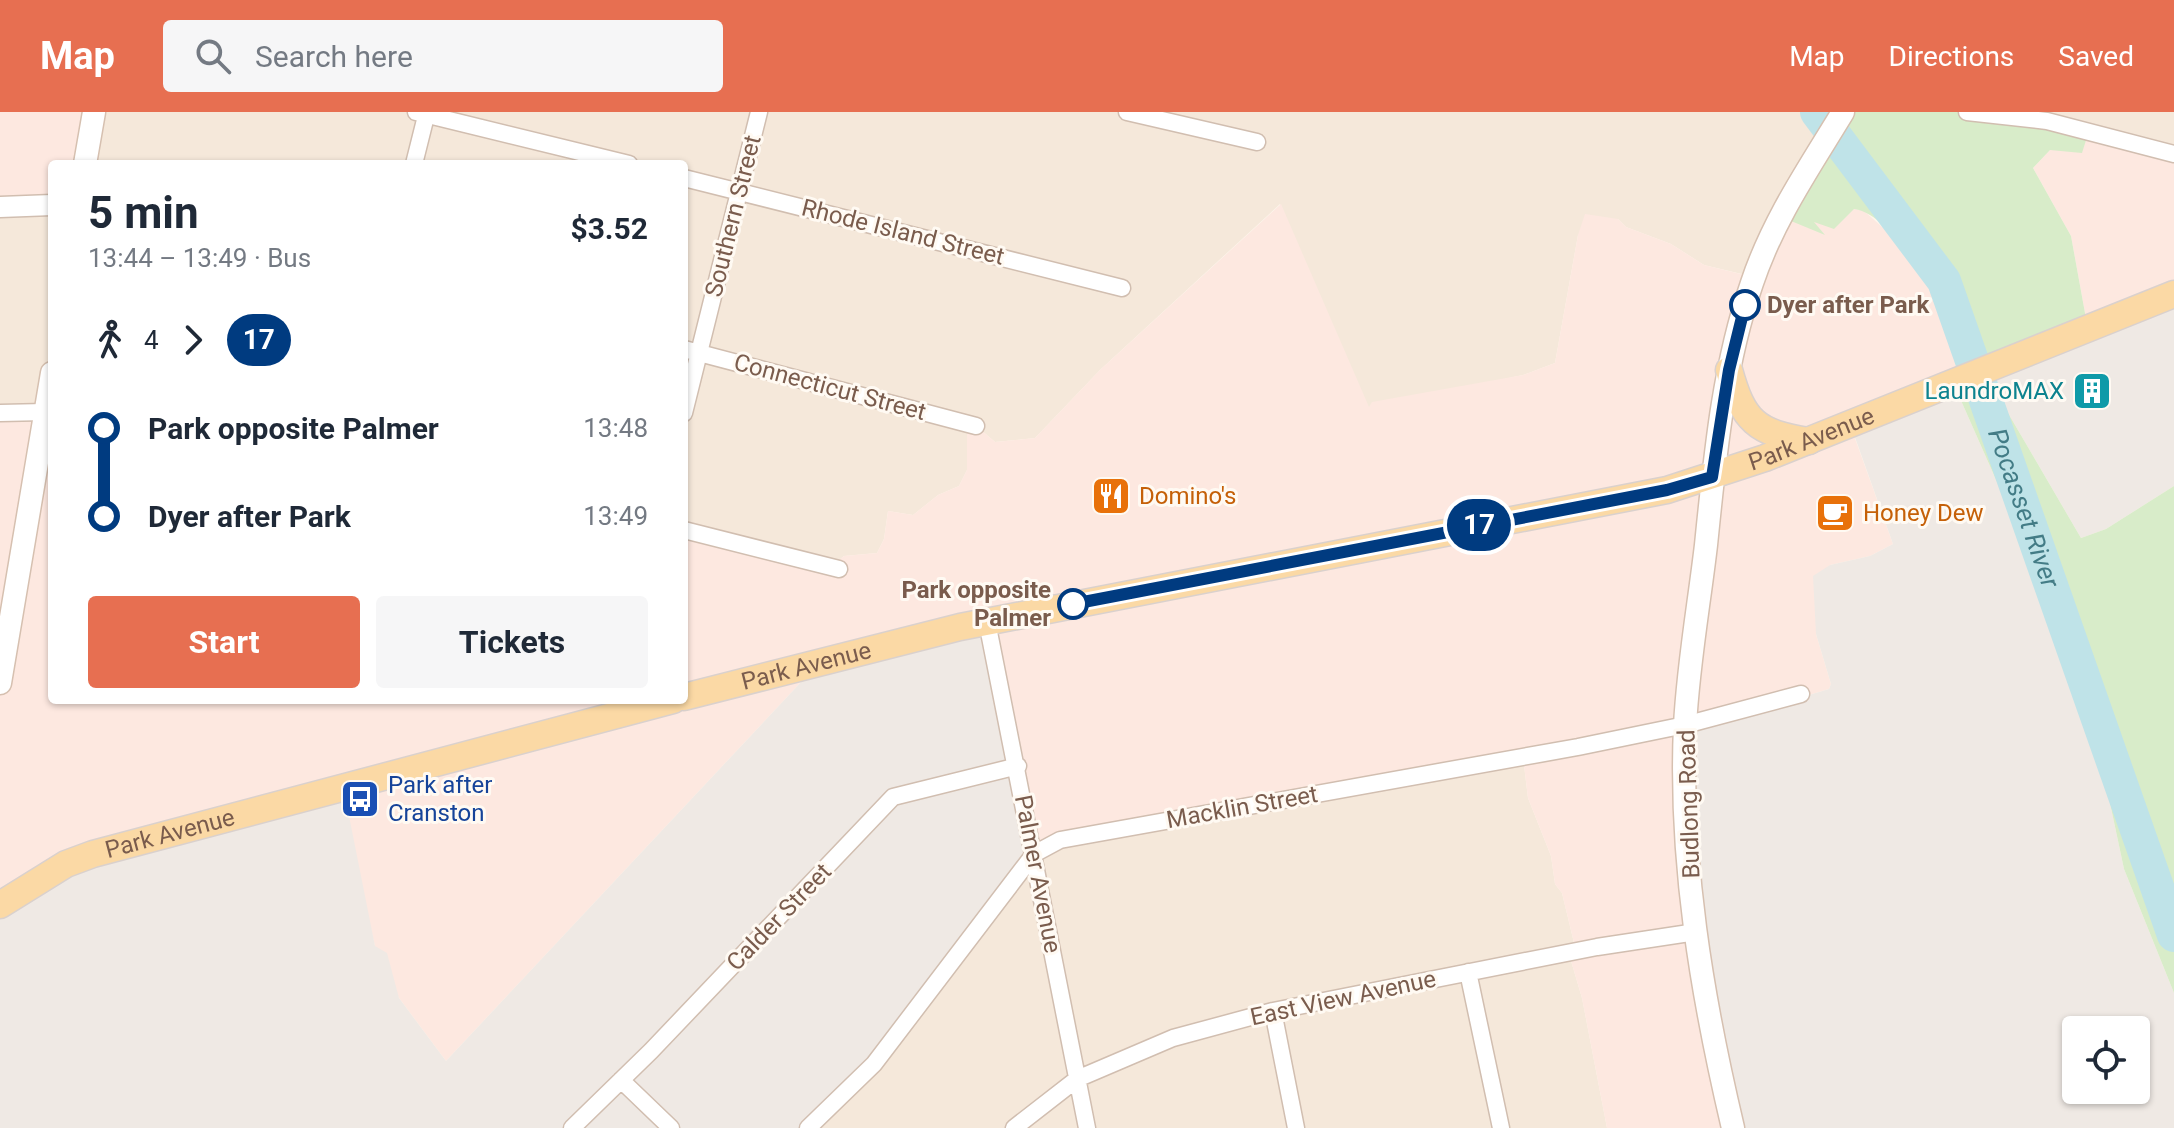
<!DOCTYPE html>
<meta charset="utf-8">
<style>
:root{--surface:#fff;--page:#f6f6f7;--text:#1f2937;--muted:#747a83;--accent:#e76f51}
body{margin:0;font-family:Roboto,sans-serif;background:var(--page);color:var(--text);height:100vh;display:flex;flex-direction:column;font-size:30px;white-space:nowrap}
*{box-sizing:border-box;margin:0}
p{font-size:26px;color:var(--muted)}
.icon{flex:none;width:44px;height:44px;fill:none;stroke:currentColor;stroke-width:2;stroke-linecap:round;stroke-linejoin:round}
.map{position:relative;flex:1;overflow:hidden}
.sheet{position:absolute;left:48px;top:48px;width:640px;height:544px;display:flex;flex-direction:column;background:var(--surface);border-radius:8px;box-shadow:0 2px 6px #0004}
.sheet>*{flex:none}
.badge{padding:0 16px;border-radius:26px;font-size:28px;line-height:52px}
.fabs{position:absolute;left:2062px;top:904px;display:grid;gap:16px}
.fabs a{display:grid;place-items:center;width:88px;height:88px;border-radius:8px;background:var(--surface);box-shadow:0 2px 6px #0004;font-size:40px}
.map>.badge{position:absolute;translate:-50% -50%;box-shadow:0 0 0 4px #fff}
.legs{display:flex;align-items:center;gap:12px;height:88px;padding:0 40px;font-size:26px}
.legs p{margin-inline-start:auto}
.headline{display:flex;align-items:center;justify-content:space-between;height:136px;padding:0 40px}
h1{font-size:44px;font-weight:700;line-height:60px}
.button{display:flex;gap:16px;margin-top:auto;padding:16px 40px}
.button a{flex:1;height:92px;border-radius:8px;background:var(--accent);color:#fff;font-size:32px;font-weight:700;line-height:92px;text-align:center}
.button a+a{background:var(--page);color:var(--text)}
ul{padding:0 40px;list-style:none}
li{display:flex;align-items:center;gap:28px;height:88px;font-size:30px}
li i{display:grid;place-items:center;width:12px;height:100%;margin:0 10px;background:currentColor}
li i::after{content:'';width:20px;height:20px;margin:-10px;border:6px solid;border-radius:50%;background:var(--surface)}
li p{margin-inline-start:auto}
li:first-child i{background:linear-gradient(#0000 50%,currentColor 0)}
li:last-child i{background:linear-gradient(currentColor 50%,#0000 0)}
header{display:flex;align-items:center;gap:48px;box-sizing:border-box;height:112px;padding:0 40px;background:var(--accent);color:#fff}
header strong{font-size:38px}
nav{display:flex;gap:44px;margin-inline-start:auto;font-size:28px}
.search{width:560px;height:72px;background:var(--page);display:flex;align-items:center;gap:20px;box-sizing:border-box;padding:0 28px;border-radius:8px;color:var(--muted);font-size:30px}
.map>svg:first-child{display:block}
.residential{fill:#f5e8da}
.commercial{fill:#fde8e0}
.industrial{fill:#efe9e4;fill-rule:evenodd}
.green{fill:#d8ecc9}
.lines{fill:none;stroke-linecap:round;stroke-linejoin:round}
.river{stroke:#bfe3e8;stroke-width:34}
.minor-casing{stroke:#d1beb0;stroke-width:19}
.tertiary-casing{stroke:#d1beb0;stroke-width:23}
.secondary-casing{stroke:#d6c0b0;stroke-width:25}
.primary-casing{stroke:#dad1cd;stroke-width:29}
.minor{stroke:#fff;stroke-width:16}
.tertiary{stroke:#fff;stroke-width:20}
.secondary{stroke:#fff;stroke-width:22}
.primary{stroke:#fbd9a5;stroke-width:26}
.line-1-casing{stroke:#fff;stroke-width:18}
.line-1{stroke:#003b80;stroke-width:12}
.stop-1-dot{fill:#fff;stroke:#003b80;stroke-width:4}
.labels{text-anchor:middle;stroke-width:6;stroke-linejoin:round;paint-order:stroke}
.street-label{font-size:24px;fill:#7a5c4d;stroke:#fffaf3}
.stop-label{font-size:24px;font-weight:bold;fill:#7a5c4d;stroke:#fffaf3;text-anchor:start}
.culture-label{font-size:24px;fill:#0d838f;stroke:#fffaf3;text-anchor:end}
.food-label{font-size:24px;fill:#c56008;stroke:#fffaf3;text-anchor:start}
.transit-label{font-size:24px;fill:#164399;stroke:#fffaf3;text-anchor:start}
.water-label{font-size:26px;font-style:italic;fill:#437c86;stroke:#fffaf3}
</style>
<header>
<strong>Map</strong>
<div class="search"><svg class="icon" aria-label="search" viewBox="0 0 24 24"><circle cx="10" cy="10" r="6"/><path d="M15 15l6 6"/></svg>Search here</div>
<nav><a>Map</a><a>Directions</a><a>Saved</a></nav>
</header>
<div class="map">
<svg width="2174" height="1016" viewBox="0 0 2174 1016">
<rect width="100%" height="100%" fill="#fdf6ec"/>
<path class="residential" d="M94 0H1847L1750 164 1704 153 1671 132 1626 115 1618 107 1578 123 1555 251 1523 263 1368 296 1280 92 1100 258 1035 326 995 330 974 312H967V358L959 374 938 383 913 403 888 399 884 427 877 441 844 444 832 454 684 416V52H85Z
M2038 0H2174V39Z
M52 90V266L46 295 0 300V92Z
M1523 645 1528 686 1551 744 1555 772 1562 781 1575 835 1569 842 1582 886 1607 1016H808L1037 738Z"/>
<path class="commercial" d="M0 0H94L85 52H52V90L0 92Z
M2087 25 2174 39V182L2087 212 2071 124 2033 56 2050 38Z
M1281 92 1369 295 1372 290 1523 263 1555 251 1578 123 1585 102 1618 107 1626 115 1671 132 1704 153 1749 164 1787 105 1823 121 1813 110 1854 97 1863 98 1926 154 1959 169 1958 208 1947 222 1965 268 1852 318 1893 432 1870 444 1830 453 1816 522 1831 572 1829 577 1691 618 1733 1016H1607L1582 886 1569 842 1575 835 1562 781 1555 772 1551 744 1528 686 1523 645 1037 738 818 552 446 949 399 886 375 834 364 788 0 798V300L41 298 52 266V588H684V416L832 453 844 444 877 441 884 427 888 399 913 403 938 383 959 374 967 358V312L973 311 995 330 1035 326 1100 258Z"/>
<path class="industrial" d="M2174 182V374L2106 417 2081 426 2008 301 1994 266Z
M1955 275 2054 499 2097 630 2124 757 2174 881V1016H1733L1696 817 1691 618 1829 577 1831 572 1816 522 1813 464 1830 453 1870 444 1893 432 1852 317ZM2076 918H2136V978H2076Z
M982 517 1037 738 880 945 808 1016H0V798L89 748 344 679 375 834 387 841 399 886 446 949 818 552Z"/>
<path class="green" d="M1847 0H2038L2087 25 2082 41 2050 38 2033 56 2071 124 2087 212 1994 265 2008 301 2081 426 2106 417 2174 374V881L2124 757 2097 630 2054 499 1955 275 1964 268 1947 222 1958 208V183C1919 177 1895 103 1854 97L1834 117 1814 110 1825 123 1791 109Z"/>
<g class="lines">
<path class="river" id="s1" d="M1817 0 1944 169 2174 823"/>
<g class="minor-casing">
<path id="minor" d="M416 0 629 52
M1127 0 1257 30
M1967 0 2047 9 2174 42
M414 52 427 0
M684 66 1122 176
M684 237 976 314
M0 301 45 300
M684 301 759 0
M684 418 839 457
M987 510 1087 1016
M1468 860 1501 1016
M1273 899 1296 1016
M621 968 671 1016
M572 1016 651 939 893 685 1018 654
M808 1016 874 952 1034 742 1060 728 1578 635 1685 613 1801 582
M1014 1016 1077 967 1173 926 1273 899 1597 835 1696 820"/>
</g>
<g class="tertiary-casing">
<path id="tertiary" d="M0 95 52 93"/>
</g>
<g class="secondary-casing">
<path id="secondary" d="M85 52 94 0
M0 571 52 261
M1733 1016C1702 885 1679 749 1685 614 1688 553 1699 493 1706 433 1715 345 1723 255 1752 171 1773 108 1809 56 1843 0"/>
</g>
<g class="primary-casing">
<g id="primary">
<path d="M1729 258C1743 309 1756 321 1809 329"/>
<path id="s2" d="M684 585 960 515 1667 378 1765 346 2174 182"/>
<path id="s3" d="M0 793 66 752 93 742 673 588"/>
</g>
</g>
<use href="#minor" class="minor"/>
<use href="#tertiary" class="tertiary"/>
<use href="#secondary" class="secondary"/>
<use href="#primary" class="primary"/>
</g>
<g class="lines">
<g class="line-1-casing">
<path id="line-1" d="M1073 492 1667 378 1712 365 1729 258 1745 193"/>
</g>
<use href="#line-1" class="line-1"/>
</g>
<defs>
<g id="building-square" transform="scale(2)"><rect x="-9" y="-9" width="18" height="18" rx="4" fill="#0f9aa8" stroke="#fffaf3"/><path d="M-4-6H4V6H1V3H-1V6H-4ZM-2.5-4.3h1.7v1.8h-1.7ZM.8-4.3h1.7v1.8H.8ZM-2.5-1h1.7V.8h-1.7ZM.8-1h1.7V.8H.8Z" fill="#fff"/></g>
<g id="restaurant-square" transform="scale(2)"><rect x="-9" y="-9" width="18" height="18" rx="4" fill="#e8710a" stroke="#fffaf3"/><path d="M-5-6h1v4h1v-4h1v4h1v-4h1v5L-1.5 .5V6h-2V.5L-5-1ZM5-6V6H3V1.5H1.5Q1.5-4 5-6Z" fill="#fff"/></g>
<g id="cafe-square" transform="scale(2)"><rect x="-9" y="-9" width="18" height="18" rx="4" fill="#e8710a" stroke="#fffaf3"/><path d="M-5.5-4.5H6V0H3Q3 3.5 0 3.5H-2.5Q-5.5 3.5-5.5 0ZM3-3.2v2h1.7v-2ZM-6 4.5H4V6H-6Z" fill="#fff"/></g>
<g id="bus-square" transform="scale(2)"><rect x="-9" y="-9" width="18" height="18" rx="4" fill="#1a4fb4" stroke="#fffaf3"/><path d="M-5-6H5V4H4V6H2V4H-2V6H-4V4H-5ZM-3.5-4V0h7V-4ZM-3.5 1.2v1.5H-2V1.2ZM2 1.2v1.5H3.5V1.2Z" fill="#fff"/></g>
</defs>
<g fill-rule="evenodd">
<use href="#building-square" x="2092" y="279"/>
<use href="#restaurant-square" x="1111" y="384"/>
<use href="#cafe-square" x="1835" y="401"/>
<use href="#bus-square" x="360" y="687"/>
</g>
<g class="stop-1-dot">
<circle cx="1745" cy="193" r="14"/>
<circle cx="1073" cy="492" r="14"/>
</g>
<g class="labels">
<g class="street-label">
<text transform="translate(733 104) rotate(-76)" y="8">Southern Street</text>
<text transform="translate(903 120) rotate(14)" y="8">Rhode Island Street</text>
<text transform="translate(830 275) rotate(15)" y="8">Connecticut Street</text>
<text dy="8" stroke="none"><textPath href="#s2" startOffset="1158">Park Avenue</textPath></text>
<text dy="8" stroke="none"><textPath href="#s2" startOffset="126">Park Avenue</textPath></text>
<text transform="translate(1689 692) rotate(-92)" y="8">Budlong Road</text>
<text transform="translate(1242 695) rotate(-10)" y="8">Macklin Street</text>
<text dy="8" stroke="none"><textPath href="#s3" startOffset="186">Park Avenue</textPath></text>
<text transform="translate(1038 762) rotate(79)" y="8">Palmer Avenue</text>
<text transform="translate(779 805) rotate(-46)" y="8">Calder Street</text>
<text transform="translate(1343 886) rotate(-12)" y="8">East View Avenue</text>
</g>
<g class="stop-label">
<text x="1767" y="201">Dyer after Park</text>
<text x="1051" y="486" text-anchor="end">Park opposite<tspan x="1051" dy="28">Palmer</tspan></text>
</g>
<g class="culture-label">
<text x="2064" y="287">LaundroMAX</text>
</g>
<g class="food-label">
<text x="1139" y="392">Domino's</text>
<text x="1863" y="409">Honey Dew</text>
</g>
<g class="transit-label">
<text x="388" y="681">Park after<tspan x="388" dy="28">Cranston</tspan></text>
</g>
<g class="water-label">
<text dy="9" stroke="none"><textPath href="#s1" startOffset="452">Pocasset River</textPath></text>
</g>
</g>
</svg>
<div class="fabs">
<a><svg class="icon" aria-label="locate" viewBox="0 0 24 24"><circle cx="12" cy="12" r="6"/><path d="M12 2v4M12 18v4M2 12h4M18 12h4"/></svg></a>
</div>
<b class="badge" style="left:1479px;top:413px;background:#003b80;color:#fff">17</b>
<section class="sheet">
<div class="headline"><div><h1>5 min</h1><p>13:44 – 13:49 · Bus</p></div><b>$3.52</b></div>
<div class="legs"><svg class="icon" aria-label="walk" viewBox="0 0 24 24"><circle cx="13" cy="4" r="2"/><path d="M13 8l-2 6 4 7M11 14l-3 7M7 12l3-4h3l4 4"/></svg>4<svg class="icon" aria-label="forward" viewBox="0 0 24 24"><path d="M9 5l7 7-7 7"/></svg><b class="badge" style="background:#003b80;color:#fff">17</b></div>
<ul>
<li><i style="color:#003b80"></i><b>Park opposite Palmer</b><p>13:48</p></li>
<li><i style="color:#003b80"></i><b>Dyer after Park</b><p>13:49</p></li>
</ul>
<div class="button"><a>Start</a><a>Tickets</a></div>
</section>
</div>
